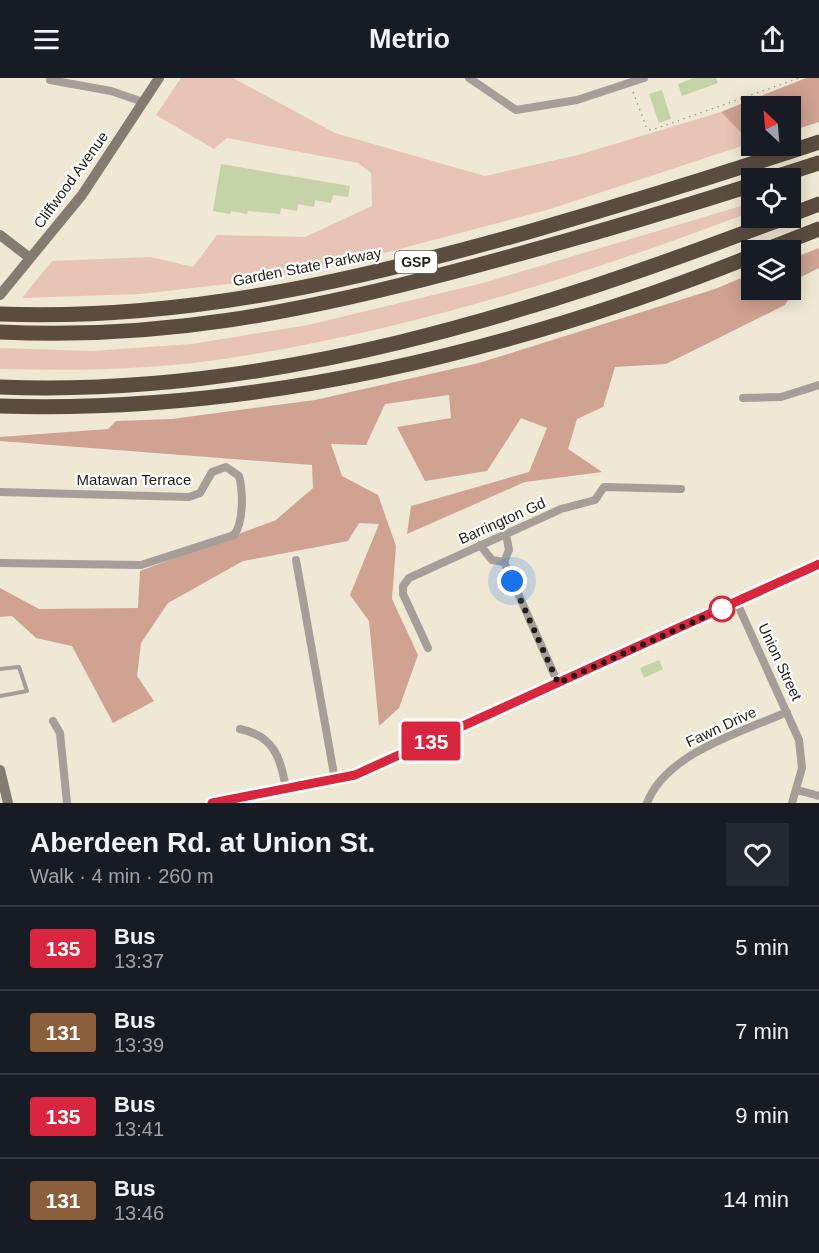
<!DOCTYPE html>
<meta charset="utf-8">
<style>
:root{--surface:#171b24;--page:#242831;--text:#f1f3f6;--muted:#9ea1a6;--line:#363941}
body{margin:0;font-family:Arial,sans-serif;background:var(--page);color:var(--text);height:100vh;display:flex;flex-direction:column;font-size:22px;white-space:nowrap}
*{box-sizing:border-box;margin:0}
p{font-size:20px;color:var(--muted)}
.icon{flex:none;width:33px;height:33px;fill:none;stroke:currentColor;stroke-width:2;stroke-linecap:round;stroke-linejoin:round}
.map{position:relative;height:725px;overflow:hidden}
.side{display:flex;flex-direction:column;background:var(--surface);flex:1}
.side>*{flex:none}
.badge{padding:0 12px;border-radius:4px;font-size:21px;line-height:39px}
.needle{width:39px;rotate:334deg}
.fabs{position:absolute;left:741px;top:18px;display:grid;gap:12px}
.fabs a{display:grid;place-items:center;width:60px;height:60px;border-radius:0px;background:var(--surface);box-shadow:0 3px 15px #0003;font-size:30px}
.you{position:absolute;width:30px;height:30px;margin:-15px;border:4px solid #fff;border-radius:50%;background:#1a73e8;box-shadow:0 0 0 9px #1a73e833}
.map>.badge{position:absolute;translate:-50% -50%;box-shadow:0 0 0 3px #fff}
.round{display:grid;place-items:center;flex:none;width:63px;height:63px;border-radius:0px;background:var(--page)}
.head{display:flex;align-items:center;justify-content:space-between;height:102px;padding:0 30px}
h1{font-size:28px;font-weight:600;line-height:45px}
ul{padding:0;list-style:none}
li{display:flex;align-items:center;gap:18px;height:84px;padding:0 30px;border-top:2px solid var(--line)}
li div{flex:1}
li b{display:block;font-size:22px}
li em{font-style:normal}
li .badge{min-width:66px;font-weight:700;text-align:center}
header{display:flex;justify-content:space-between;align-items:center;height:78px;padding:0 30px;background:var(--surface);font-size:27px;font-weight:600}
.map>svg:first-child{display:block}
.green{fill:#e8c4b7}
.forest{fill:#cfa292}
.building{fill:#c6d2a7}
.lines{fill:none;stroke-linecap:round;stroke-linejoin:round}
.path{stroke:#a49f90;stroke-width:1.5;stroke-dasharray:1.5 4.5;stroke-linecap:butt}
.lane{stroke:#a69e98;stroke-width:4}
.street{stroke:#a69e98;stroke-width:8}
.secondary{stroke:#857b71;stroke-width:10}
.highway{stroke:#5a4c3f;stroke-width:15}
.line-casing{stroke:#fff;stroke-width:14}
.line{stroke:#d7263d;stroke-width:9}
.walk{stroke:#1f1d15;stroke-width:6;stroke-dasharray:0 10.8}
.stop-dot{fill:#fff;stroke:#d7263d;stroke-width:3}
.labels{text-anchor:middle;stroke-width:4.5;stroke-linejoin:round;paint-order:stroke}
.shield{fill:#fff;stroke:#62615b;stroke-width:1.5}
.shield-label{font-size:14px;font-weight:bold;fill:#1f1d15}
.street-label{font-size:15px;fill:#1f1d15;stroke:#fff}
</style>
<header><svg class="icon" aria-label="menu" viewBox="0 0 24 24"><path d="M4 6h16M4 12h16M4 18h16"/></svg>Metrio<svg class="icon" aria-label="share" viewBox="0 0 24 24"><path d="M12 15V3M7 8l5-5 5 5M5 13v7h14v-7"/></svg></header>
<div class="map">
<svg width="819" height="725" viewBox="0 0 819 725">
<rect width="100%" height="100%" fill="#eee8d4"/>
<path class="green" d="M181 0H233L335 55 485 98 578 77 721 34 751 65 547 132 354 183 254 203 140 216 22 220 52 183 151 179 193 189 217 157 305 159 372 128 371 95 358 85 227 60 214 71 156 37Z
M751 125V134C584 197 413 251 236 279 160 292 77 293 0 291V270L91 273 192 266 308 247 483 205Z"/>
<path class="forest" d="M806 0H819V44L791 53 790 28H752L751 65 721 34Z
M819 170V190L801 199 785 227 666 286 615 289 603 329 577 341 568 371 602 394 525 404 407 456 411 428 529 394 547 350 521 340 487 393 425 403 397 349 451 340 449 317 385 326 366 367 331 366 342 398 378 417 396 468 392 521 418 577 399 630 379 648 369 543 350 517 379 446 359 445 348 463 243 483 168 525 141 565 137 598 154 623 113 645 72 568 36 560 12 538 0 539V510L39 531 138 530 140 493 276 442 313 410 312 387 0 363V359L108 351 116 343 172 341 315 322 479 285 715 211 751 196 752 212H790L791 181Z"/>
<path class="building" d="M694 0H716L718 5 682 18 678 6Z
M662 12 671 41 659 45 649 16Z
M221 86 350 108 348 119 333 117 331 125 315 122 314 129 298 126 297 133 281 130 280 136 248 133 247 136 231 133 230 136 213 133Z
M659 582 663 591 644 600 640 590Z"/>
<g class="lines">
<path class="path" d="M633 14 647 51 652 52 799 0"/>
<path class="lane" d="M0 591 19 589 27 613 0 618"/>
<path class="street" d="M469 0 516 32 577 22 644 0
M50 2 111 13 143 24
M743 320 781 319 819 307
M0 414 189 419 200 415 212 394 226 389 239 398C243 413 244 444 234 457L141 487 0 485
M480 467 492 482 504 484 509 472 506 456
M296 482 335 702
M504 484 558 605
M737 525 799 662 802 690 792 725
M428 570 403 516V508L409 500 561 431 595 422 604 409 681 411
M53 643 60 655 67 725
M240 651C274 658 281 680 286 711
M797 712 819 718
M647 725C666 675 742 654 787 634"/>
<path class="secondary" d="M0 157 30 180
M0 217 82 117 159 0
M0 692 8 725
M211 725 355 697 819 486"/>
<path class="highway" d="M772 100 819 85
M790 137 819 126
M765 172 819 151
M0 236C181 243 355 203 528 154 625 126 722 96 819 64
M0 254C161 262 301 234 456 193 555 167 654 138 752 107
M0 309C271 320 534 235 784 140
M0 328C257 336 514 273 752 178"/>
</g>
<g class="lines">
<g class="line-casing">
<path id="line" d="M212 725 355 697 819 486"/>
</g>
<use href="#line" class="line"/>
<path class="walk" d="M512 503 558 605 722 531"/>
</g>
<circle class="stop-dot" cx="722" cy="531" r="12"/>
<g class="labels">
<rect class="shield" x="395" y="173" width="42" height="22" rx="4.5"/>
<g class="shield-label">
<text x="416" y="189">GSP</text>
</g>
<g class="street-label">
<text transform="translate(71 102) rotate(-54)" y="5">Cliffwood Avenue</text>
<text transform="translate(307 189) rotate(-11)" y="5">Garden State Parkway</text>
<text x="134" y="407">Matawan Terrace</text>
<text transform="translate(502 443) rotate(-24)" y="5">Barrington Gd</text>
<text transform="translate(780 584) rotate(65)" y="5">Union Street</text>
<text transform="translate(721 649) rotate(-25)" y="5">Fawn Drive</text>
</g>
</g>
</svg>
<div class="fabs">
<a><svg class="needle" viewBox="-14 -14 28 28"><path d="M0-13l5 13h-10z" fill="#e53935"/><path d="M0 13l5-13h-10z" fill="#9ea1a6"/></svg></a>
<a><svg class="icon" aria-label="locate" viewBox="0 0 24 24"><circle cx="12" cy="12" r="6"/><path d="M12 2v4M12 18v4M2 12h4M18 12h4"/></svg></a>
<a><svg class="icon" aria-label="layers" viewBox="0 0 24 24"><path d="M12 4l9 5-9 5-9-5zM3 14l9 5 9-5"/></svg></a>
</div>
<div class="you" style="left:512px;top:503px"></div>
<b class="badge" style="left:431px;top:663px;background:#d7263d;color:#fff">135</b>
</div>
<section class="side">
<div class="head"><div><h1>Aberdeen Rd. at Union St.</h1><p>Walk · 4 min · 260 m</p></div><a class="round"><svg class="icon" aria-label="heart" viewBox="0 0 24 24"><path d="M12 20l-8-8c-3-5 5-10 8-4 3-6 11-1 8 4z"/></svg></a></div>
<ul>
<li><span class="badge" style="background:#d7263d;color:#fff">135</span><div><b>Bus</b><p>13:37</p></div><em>5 min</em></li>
<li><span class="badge" style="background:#8b5e3c;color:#fff">131</span><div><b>Bus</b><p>13:39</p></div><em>7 min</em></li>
<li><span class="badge" style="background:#d7263d;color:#fff">135</span><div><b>Bus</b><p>13:41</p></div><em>9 min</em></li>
<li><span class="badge" style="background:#8b5e3c;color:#fff">131</span><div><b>Bus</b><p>13:46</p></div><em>14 min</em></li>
</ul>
</section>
